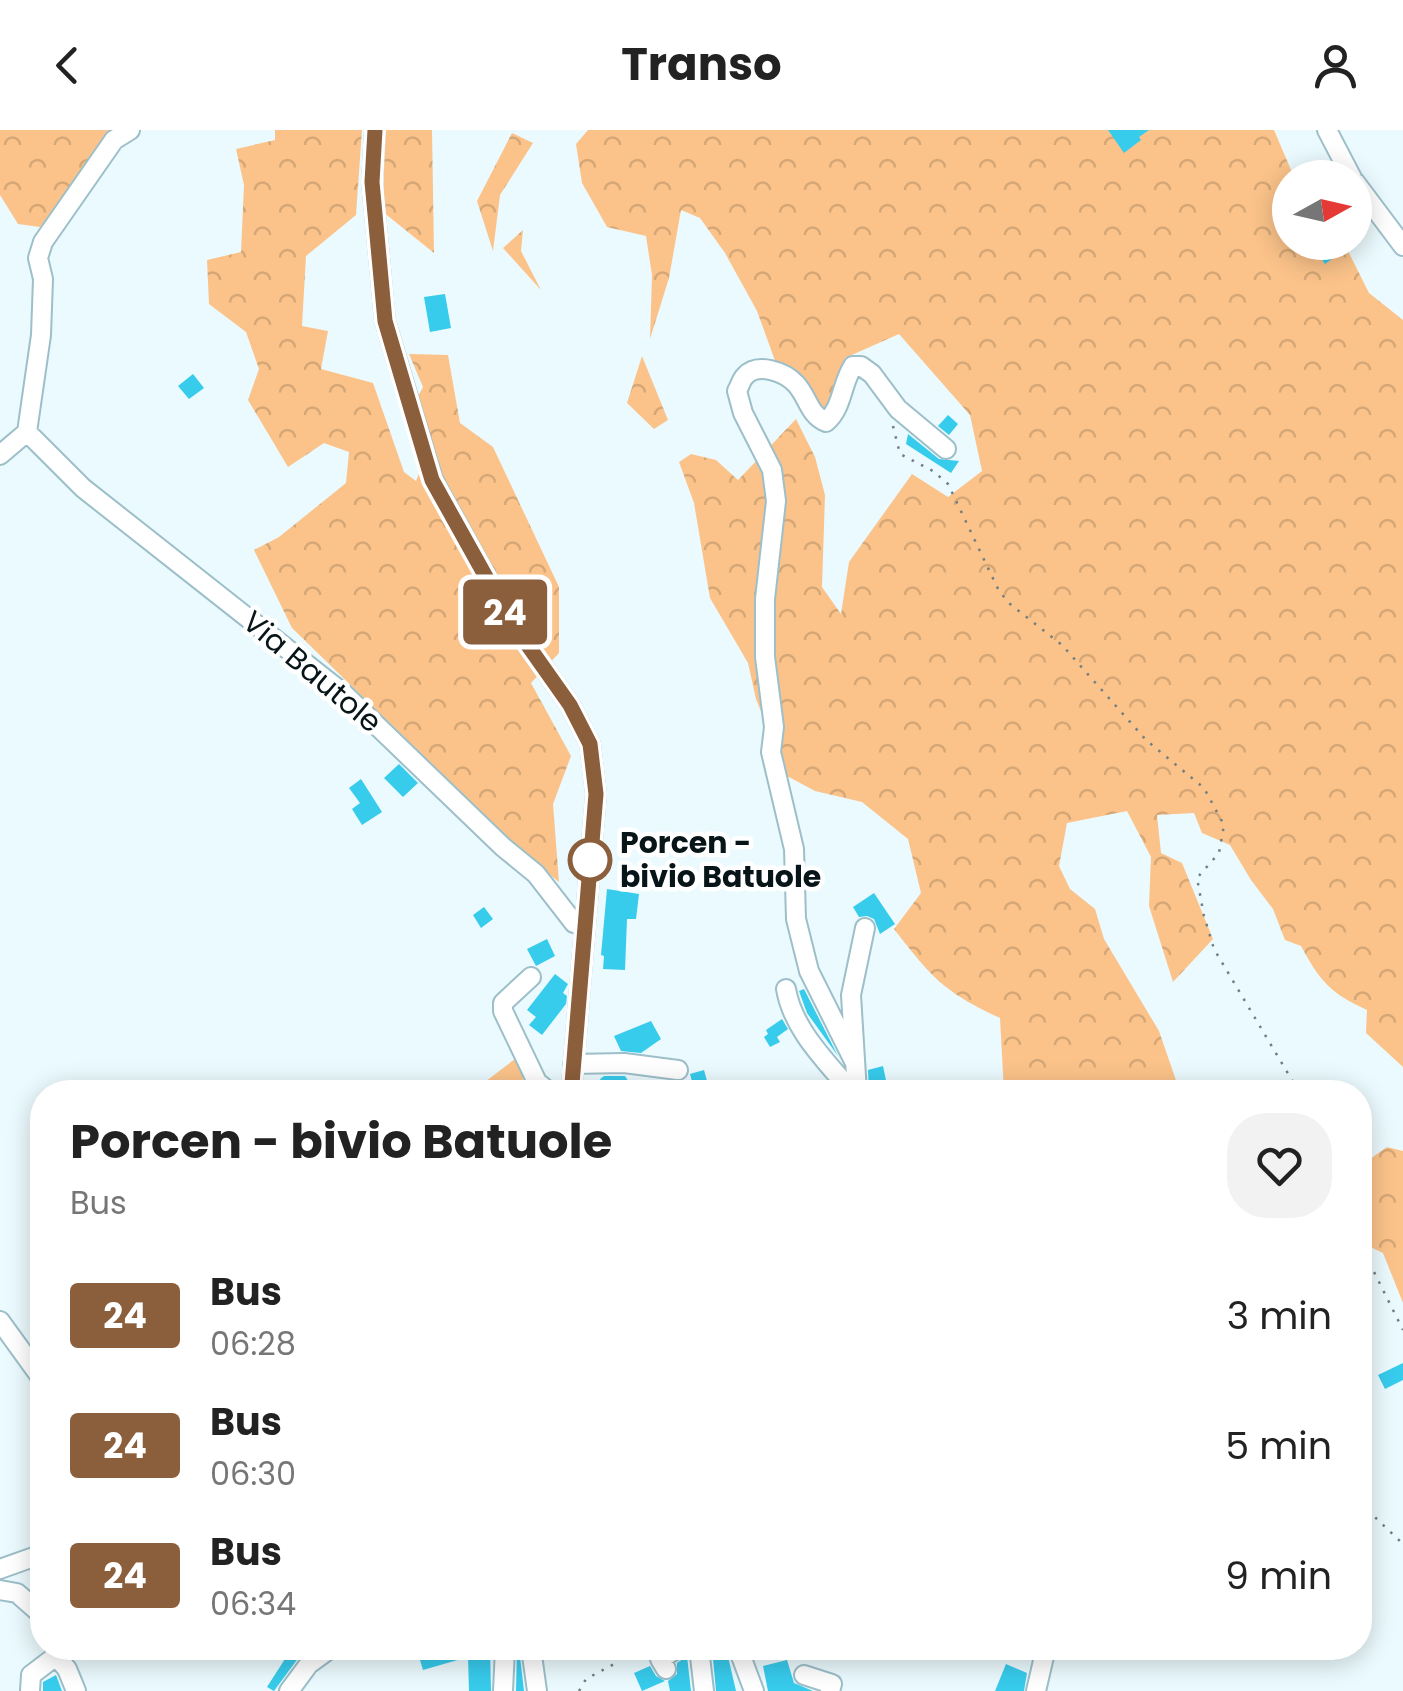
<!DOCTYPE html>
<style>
:root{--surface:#fff;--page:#f2f2f2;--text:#222;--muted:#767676}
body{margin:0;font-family:Poppins,sans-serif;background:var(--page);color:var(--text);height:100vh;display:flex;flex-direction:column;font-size:38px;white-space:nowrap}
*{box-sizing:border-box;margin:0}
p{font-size:32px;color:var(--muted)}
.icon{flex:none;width:55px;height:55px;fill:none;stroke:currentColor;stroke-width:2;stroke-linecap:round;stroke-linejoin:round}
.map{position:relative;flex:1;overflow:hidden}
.details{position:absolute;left:30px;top:950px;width:1342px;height:580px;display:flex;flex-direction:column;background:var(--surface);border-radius:40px;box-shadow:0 5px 25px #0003}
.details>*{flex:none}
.badge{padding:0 20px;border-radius:8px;font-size:35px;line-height:65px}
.needle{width:65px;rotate:82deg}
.controls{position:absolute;left:1272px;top:30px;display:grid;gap:20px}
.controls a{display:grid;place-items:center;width:100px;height:100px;border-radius:50%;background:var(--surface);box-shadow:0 5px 25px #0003;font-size:50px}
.map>.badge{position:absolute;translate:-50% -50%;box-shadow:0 0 0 5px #fff}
.round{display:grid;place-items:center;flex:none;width:105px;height:105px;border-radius:40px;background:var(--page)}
.head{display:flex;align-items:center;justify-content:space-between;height:170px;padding:0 40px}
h1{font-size:48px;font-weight:700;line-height:75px}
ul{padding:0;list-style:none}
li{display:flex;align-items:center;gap:30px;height:130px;padding:0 40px}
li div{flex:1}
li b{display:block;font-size:38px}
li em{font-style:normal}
li .badge{min-width:110px;font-weight:700;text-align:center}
header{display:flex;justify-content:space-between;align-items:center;height:130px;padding:0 40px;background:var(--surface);font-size:45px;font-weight:700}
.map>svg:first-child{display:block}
.forest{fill:url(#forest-crowns)}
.building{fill:#37cbec}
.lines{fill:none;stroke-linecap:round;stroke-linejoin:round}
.minor-casing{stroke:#9dbfc9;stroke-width:22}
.path{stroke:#717f82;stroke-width:2.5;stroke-dasharray:2.5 8;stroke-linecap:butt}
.minor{stroke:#fff;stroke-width:18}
.line-casing{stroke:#fff;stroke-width:22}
.line{stroke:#8b5e3c;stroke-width:15}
.stop-dot{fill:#fff;stroke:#8b5e3c;stroke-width:5}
.labels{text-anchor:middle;stroke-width:9;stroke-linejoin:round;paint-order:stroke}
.street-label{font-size:30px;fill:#081518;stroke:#fff}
.stop-label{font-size:30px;font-weight:bold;fill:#081518;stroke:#fff;text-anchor:start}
</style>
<header><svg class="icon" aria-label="back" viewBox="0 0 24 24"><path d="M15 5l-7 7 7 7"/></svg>Transo<svg class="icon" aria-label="person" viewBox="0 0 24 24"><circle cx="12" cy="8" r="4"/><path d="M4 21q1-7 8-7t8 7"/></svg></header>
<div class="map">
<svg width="1403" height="1561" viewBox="0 0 1403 1561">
<defs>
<pattern id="forest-crowns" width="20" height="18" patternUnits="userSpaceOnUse" patternTransform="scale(2.5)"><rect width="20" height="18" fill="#fbc38a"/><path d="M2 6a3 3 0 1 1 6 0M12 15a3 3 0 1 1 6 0" fill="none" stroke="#d6a776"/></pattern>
</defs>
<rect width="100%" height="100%" fill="#ebfafe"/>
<path class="forest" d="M0 0H122L40 97 18 94 0 65Z
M275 0H362L356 85 306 126 302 196 328 201 321 239 373 253 404 342 416 351 430 317 418 266 423 257 409 224 448 225 460 293 493 317 559 457V523L531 553 571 626 553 674 559 752 522 722 292 498 254 420 279 407 346 353 349 322 324 313 288 337 248 270 259 239 246 202 209 174 207 130 241 122 244 55 236 19 275 10Z
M385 0H432L434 123 383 82Z
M588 0H1274L1294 47 1290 48V112L1344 113 1369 163 1403 190V937L1366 903 1367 880C1330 863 1320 851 1301 816L1285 810 1273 779 1251 750 1230 715 1202 703 1194 683 1157 685 1161 723 1182 733 1213 809 1173 852 1149 776 1151 727 1127 681 1067 693 1059 736 1070 759 1095 779 1104 809 1159 901 1180 962H1004L1000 888C944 862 932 848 894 799L921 763 908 709 862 672 815 661 787 646 756 569 748 533 710 468 694 373 679 332 691 324 716 330 738 350 796 289 815 327 825 365 822 457 841 484 849 432 912 344 948 367 982 341 970 285 899 204 845 228 838 272 812 295 782 250 757 181 725 123 700 88 681 80 669 148 650 209 652 145 646 106 607 97 582 53 576 14Z
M512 3 533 13 500 65 493 121 477 71Z
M523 100 521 121 541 160 503 118Z
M642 226 668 290 654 299 627 273Z
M516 928 529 944 509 962H472Z
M1387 1017 1403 1021V1173L1383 1123 1360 1112V1036Z"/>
<path class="building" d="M1108 0H1149L1139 7 1141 10 1124 23Z
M1327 113 1336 126 1325 134 1316 121Z
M445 164 451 198 430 202 424 167Z
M193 244 204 258 189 269 178 256Z
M948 285 958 294 949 305 938 296Z
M908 304 939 329 959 331 951 343 906 314Z
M399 634 418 653 403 667 384 648Z
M361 649 382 682 362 695 352 679 360 673 349 658Z
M607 759 639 764 636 789H627L625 840 603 839 604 826 601 825Z
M874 763 895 794 880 804 874 789 867 786 859 787 853 777Z
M484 777 493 789 481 798 473 785Z
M547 809 555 826 536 836 527 819Z
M555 844 568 854 563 863 567 866 566 874 542 905 529 895 536 887 527 880Z
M804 859 838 926 807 883 799 861Z
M782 889 788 899 777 907 780 912 770 917 764 907 768 904 766 900Z
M651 891 661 909 641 923 621 921 614 906Z
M883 936 887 955 869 959 868 940Z
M704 940 710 962H695L690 944Z
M604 946H625L635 962H608L600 949Z
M1403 1233V1250L1385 1259 1378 1245Z
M292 1518H310L299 1527 274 1561 267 1557Z
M424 1518H490L491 1561H469L468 1527 423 1540 417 1520Z
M517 1518H519L524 1561H516Z
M712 1518H726L736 1561H716Z
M687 1526 691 1561H670L668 1551 677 1544V1533Z
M787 1530 794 1553 813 1561H768L763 1536Z
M1006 1534 1027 1543 1024 1561H995Z
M650 1536 656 1546 665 1551 642 1561 634 1543Z
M56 1545 62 1561H43V1552Z"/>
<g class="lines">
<g class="minor-casing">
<path id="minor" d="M375 0 372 52 385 191 433 350 510 490 570 575 590 614 596 664 572 954 575 962
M1327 0 1352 48
M1355 52 1403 116
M27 302 83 358 343 563 503 717 536 744 574 793 583 794
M0 325 27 302 41 205 43 149 38 128 43 112 114 10 130 0
M531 847 503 873V881L537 952 549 962
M786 859C793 900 827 932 852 962
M855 933 809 841 796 789 794 719 771 622 774 597 765 527V469L776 371 772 340 743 283 737 261C740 256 741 250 745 246 758 232 785 242 796 254 808 267 809 285 826 292 843 277 841 255 853 236H861L872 244 898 279 946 319
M573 934 624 933 678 940
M857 962 851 865 865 798
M0 1191 42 1249
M0 1439 42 1424
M0 1460 17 1463 42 1485
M531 1518 537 1561
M699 1518 704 1561
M738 1518 754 1561
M56 1526 67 1539 76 1561
M666 1539 660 1529 678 1518
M804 1545 832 1554 830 1561
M30 1561 31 1545 56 1526 55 1518
M289 1561 309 1534 331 1518
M503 1561 505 1518
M1036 1561 1046 1518"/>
</g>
<path class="path" d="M893 296 900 324 933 341 948 354 999 461 1010 474 1062 515 1146 610 1204 658 1224 695 1219 723 1197 748 1204 786 1214 819 1299 962
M1360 1114 1403 1200
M1360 1373 1403 1414
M579 1561 586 1549 616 1533"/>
<use href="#minor" class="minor"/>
</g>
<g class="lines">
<g class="line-casing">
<path id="line" d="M375 0 372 52 385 191 432 350 510 490 570 575 590 614 596 664 572 954 575 962"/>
</g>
<use href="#line" class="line"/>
</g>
<circle class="stop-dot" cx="590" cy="730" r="20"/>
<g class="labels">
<g class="street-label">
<text transform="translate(312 542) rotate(40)" y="10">Via Bautole</text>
</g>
<g class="stop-label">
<text x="620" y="723">Porcen -<tspan x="620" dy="34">bivio Batuole</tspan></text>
</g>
</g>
</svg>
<div class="controls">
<a><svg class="needle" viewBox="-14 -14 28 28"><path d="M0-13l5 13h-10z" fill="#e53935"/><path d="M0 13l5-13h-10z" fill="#767676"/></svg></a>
</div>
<b class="badge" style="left:505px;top:482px;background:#8b5e3c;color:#fff">24</b>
<section class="details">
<div class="head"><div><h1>Porcen - bivio Batuole</h1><p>Bus</p></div><a class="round"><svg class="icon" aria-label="heart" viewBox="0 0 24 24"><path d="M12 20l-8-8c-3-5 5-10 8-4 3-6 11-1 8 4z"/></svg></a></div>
<ul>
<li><span class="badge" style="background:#8b5e3c;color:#fff">24</span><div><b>Bus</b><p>06:28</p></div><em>3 min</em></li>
<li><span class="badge" style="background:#8b5e3c;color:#fff">24</span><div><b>Bus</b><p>06:30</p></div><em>5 min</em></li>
<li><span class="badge" style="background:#8b5e3c;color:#fff">24</span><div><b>Bus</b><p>06:34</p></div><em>9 min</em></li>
</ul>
</section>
</div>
